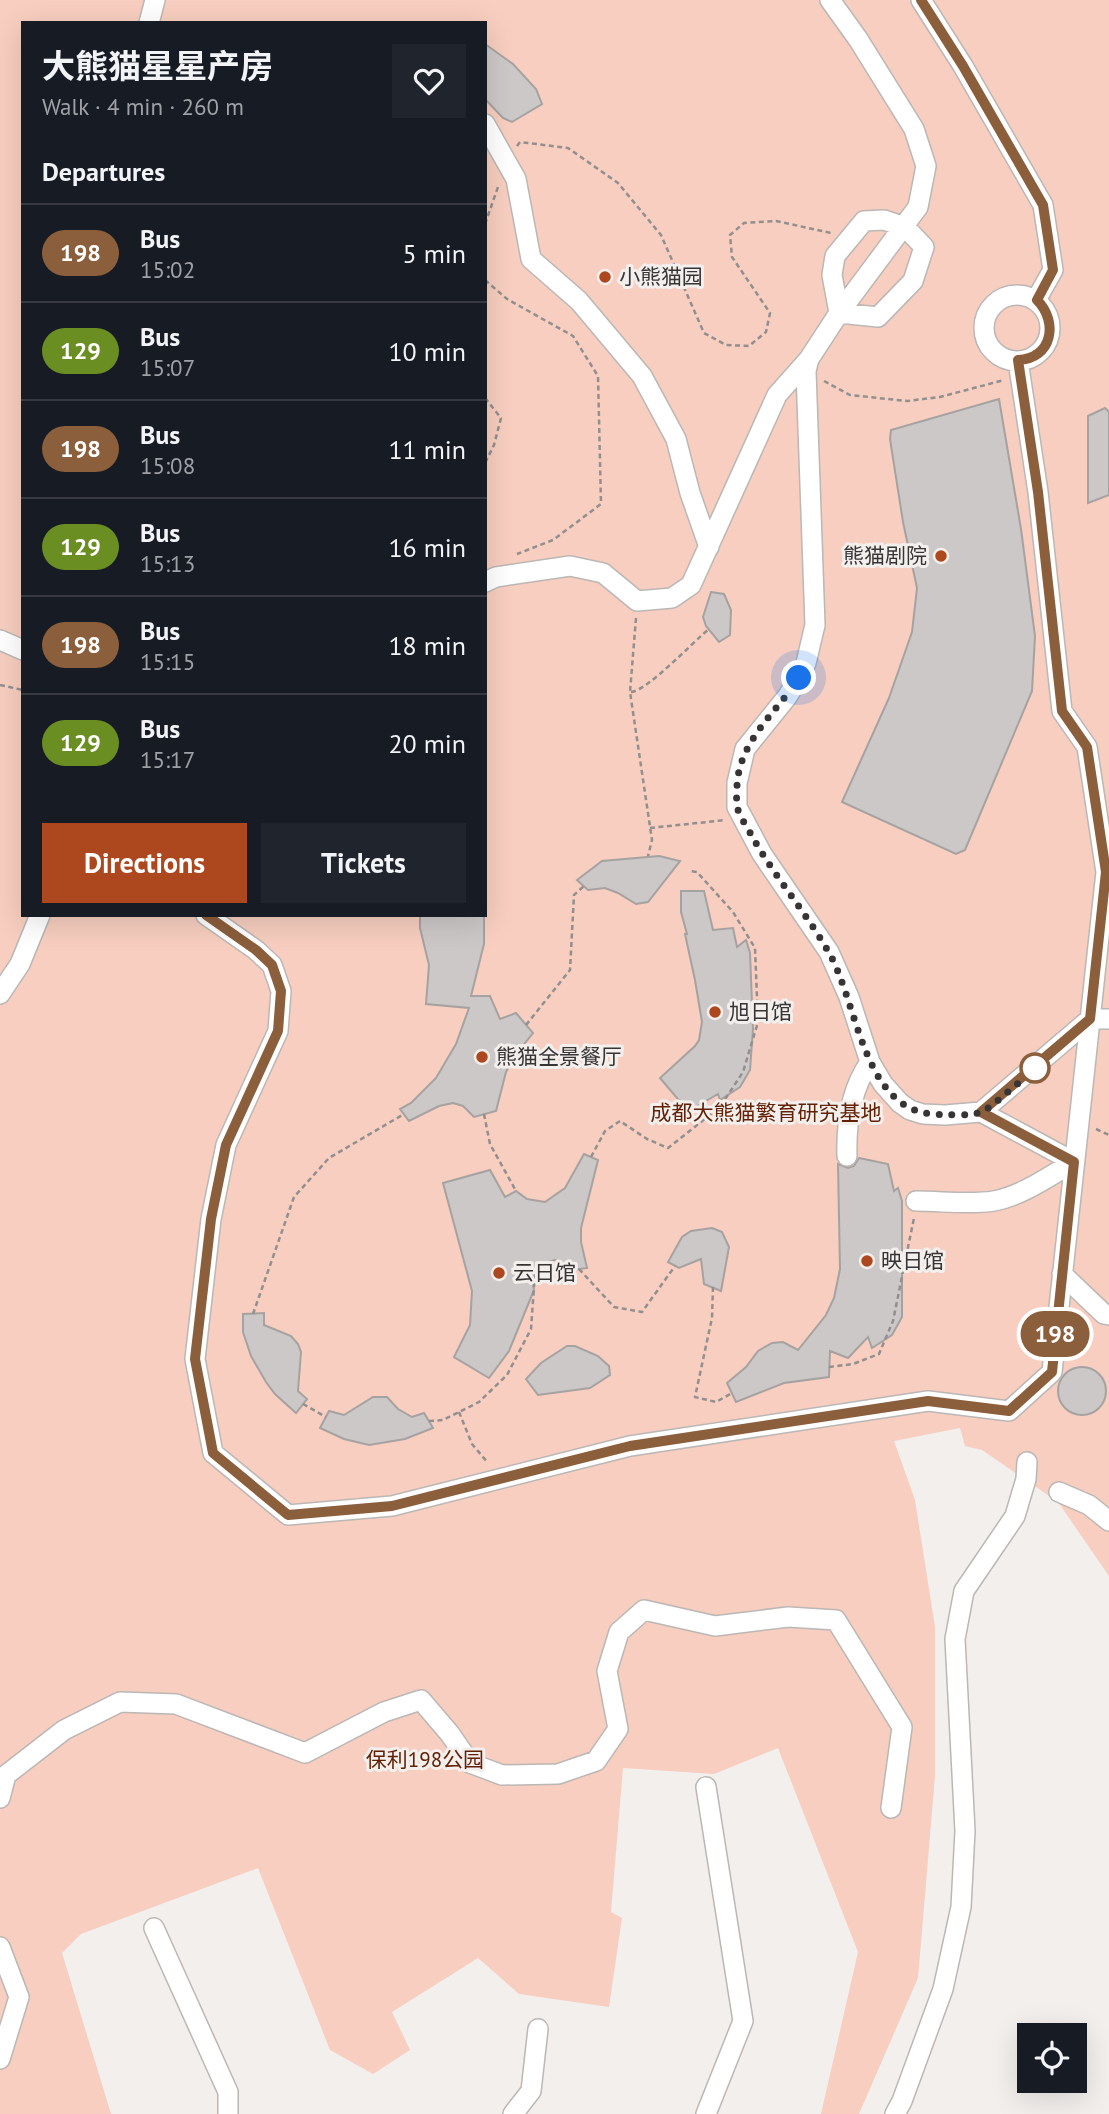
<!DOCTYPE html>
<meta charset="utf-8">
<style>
:root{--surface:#171b24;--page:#20242c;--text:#f1f3f6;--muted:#9ea1a6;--line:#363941;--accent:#ad471e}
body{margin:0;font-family:"PT Sans","Noto Sans SC",sans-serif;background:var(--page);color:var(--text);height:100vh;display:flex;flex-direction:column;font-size:26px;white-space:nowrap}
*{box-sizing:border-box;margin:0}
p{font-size:23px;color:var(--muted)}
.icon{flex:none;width:38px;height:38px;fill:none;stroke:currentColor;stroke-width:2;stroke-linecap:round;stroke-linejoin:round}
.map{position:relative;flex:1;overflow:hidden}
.details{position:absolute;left:21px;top:21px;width:466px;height:896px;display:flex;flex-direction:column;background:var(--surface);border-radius:0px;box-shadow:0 7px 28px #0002}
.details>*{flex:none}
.badge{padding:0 14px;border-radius:23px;font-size:24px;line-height:46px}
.controls{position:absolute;left:1017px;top:2023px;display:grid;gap:14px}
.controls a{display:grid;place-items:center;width:70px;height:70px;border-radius:0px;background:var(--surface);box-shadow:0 7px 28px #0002;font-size:35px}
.you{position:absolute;width:35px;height:35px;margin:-18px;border:5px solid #fff;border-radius:50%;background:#1a73e8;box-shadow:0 0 0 10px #1a73e833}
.map>.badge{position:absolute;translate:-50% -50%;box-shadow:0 0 0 4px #fff}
h2{padding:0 21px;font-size:26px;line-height:63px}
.round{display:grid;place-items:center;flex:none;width:74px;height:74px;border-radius:0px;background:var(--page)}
.overview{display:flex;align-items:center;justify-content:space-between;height:119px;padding:0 21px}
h1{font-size:33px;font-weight:700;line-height:52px}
.button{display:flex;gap:14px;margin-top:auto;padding:14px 21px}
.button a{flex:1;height:80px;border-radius:0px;background:var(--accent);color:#fff;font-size:28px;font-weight:700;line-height:80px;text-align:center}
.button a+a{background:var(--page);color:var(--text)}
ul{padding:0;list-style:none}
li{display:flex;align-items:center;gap:21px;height:98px;padding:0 21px;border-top:2px solid var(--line)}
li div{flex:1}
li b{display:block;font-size:26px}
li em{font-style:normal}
li .badge{min-width:77px;font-weight:700;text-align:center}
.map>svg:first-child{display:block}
.green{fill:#f7cebf;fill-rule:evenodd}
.building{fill:#ccc8c7;stroke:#a6a2a1;stroke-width:2}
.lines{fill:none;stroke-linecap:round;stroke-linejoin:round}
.minor-casing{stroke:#bbb7b5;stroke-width:22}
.path{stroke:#928f8e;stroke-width:2.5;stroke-dasharray:5 3.5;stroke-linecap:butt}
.minor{stroke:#fff;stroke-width:19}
.line-casing{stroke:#fff;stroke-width:16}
.line{stroke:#8b5e3c;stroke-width:10}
.walk{stroke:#363434;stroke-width:7;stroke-dasharray:0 12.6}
.poi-dot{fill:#ad471e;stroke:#f3efed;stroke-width:2.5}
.stop-dot{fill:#fff;stroke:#8b5e3c;stroke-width:3.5}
.labels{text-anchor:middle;stroke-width:6;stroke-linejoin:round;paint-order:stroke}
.poi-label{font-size:21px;fill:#363434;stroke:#f3efed;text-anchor:start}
.park-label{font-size:21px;fill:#622105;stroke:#f3efed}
</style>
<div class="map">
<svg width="1109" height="2114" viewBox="0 0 1109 2114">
<rect width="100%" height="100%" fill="#f3efed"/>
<path class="green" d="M0 0H1109V1576L1058 1502 982 1450 965 1446 960 1428 894 1441 915 1500 935 1627V1776L918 1978 859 2114H821L858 1952 778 1748 714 1774 623 1768 611 1912 622 1918 609 2007 519 1994 478 1958 392 2012 410 2050 373 2074 330 2050 258 1868 81 1934 62 1953 111 2114H0ZM23 23H485V915H23Z"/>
<path class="building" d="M485 44 513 64 536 89 542 104 512 122 503 118 485 99Z
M999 399 1021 529 1035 636 1032 691 965 850 956 854 842 802 889 698 912 632 917 588 903 522 890 439 891 430Z
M1105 408 1109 412V495L1088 503V416Z
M711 592 724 594 731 610 730 635 719 642 706 626 703 617Z
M659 856 680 861 648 902 636 904 618 893 605 888 588 890 577 880 602 861Z
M681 891H704L713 930 733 928 737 947 746 940 750 953 753 1029 750 1070 740 1087 720 1100 718 1094 694 1108 682 1104 660 1078 695 1046 699 1040 702 1022 695 980 685 934H687L681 912Z
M420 915H484V944L471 996H490L500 1019 516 1013 533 1033 517 1053 506 1072 496 1111 474 1117 463 1106 453 1103 439 1106 409 1121 400 1109 411 1103 436 1078 456 1044 469 1008 426 1004 429 965 420 928Z
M584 1154 598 1160 581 1228V1242L587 1268 566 1271 565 1264 555 1260 538 1265V1272L532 1274 534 1290 509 1351 489 1378 454 1357 470 1325 472 1291 443 1183 490 1170 505 1197 516 1191 527 1199 545 1202 565 1188Z
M859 1158 888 1164 894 1191 898 1188 902 1201V1317L892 1335 872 1348 868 1337 848 1358 830 1351 829 1377 784 1383 736 1402 727 1383 746 1367 758 1351 772 1343 783 1342 798 1350 826 1315 834 1298 840 1269 838 1164 848 1168 854 1166Z
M712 1228 722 1232 729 1247 721 1291 704 1284 701 1259 679 1268 668 1262 682 1237 691 1231Z
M264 1313V1325L291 1336 298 1344 301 1352 298 1391 307 1399 296 1413 275 1394 266 1382 251 1356 243 1332V1314Z
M567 1346H575L598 1356 609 1366 610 1375 590 1388 538 1395 526 1379 541 1363Z
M1058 1391a24 24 0 1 1 48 0a24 24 0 1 1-48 0Z
M373 1397H387L398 1409 412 1417 424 1413 433 1428 405 1439 369 1445 344 1439 320 1428 329 1411 344 1415Z"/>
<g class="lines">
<g class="minor-casing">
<path id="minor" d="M830 0 858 39 914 129 926 166 918 207 839 313 809 359 806 371 815 625 806 663 799 678 787 697 745 749 737 783V807L762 854 829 952 849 997 870 1062 883 1084 900 1103 910 1110 923 1114 945 1115 981 1112 1090 1019H1109
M921 0 963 66 1043 205 1053 270 1036 300
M149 23 155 0
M485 124 516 179 531 259 579 301 642 376 676 439 690 493 709 547
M884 220 905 227 924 247 913 281 878 317 839 313 832 275 835 256 864 221Z
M984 328a33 33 0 1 1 66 0a33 33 0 1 1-66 0Z
M485 582 496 577 570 566 603 573 637 601 672 598 691 585 777 395 809 359
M0 640 23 650
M206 915 256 950 272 965 281 991 278 1031 226 1145 211 1219 195 1359 213 1453 288 1515 392 1506 630 1446 928 1401 1009 1411 1052 1372 1106 872 1087 747 1062 711 1038 492 1018 361
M0 994 20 964 40 915
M981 1112 1074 1162
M847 1156C846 1124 851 1089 870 1062
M916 1201C942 1201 969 1205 994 1201 1022 1196 1049 1176 1074 1162
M1062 1274 1104 1314 1109 1315
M1059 1492 1089 1505 1109 1521
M0 1798 6 1775 64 1730 120 1702 176 1704 305 1753 384 1712 421 1700 450 1734 470 1763 502 1775 558 1774 596 1761 618 1729 607 1671 619 1632 644 1610 715 1626 788 1617 836 1620 902 1727 891 1808
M154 1928 228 2092V2114
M0 1947 19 1997 0 2059
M513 2114 531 2091 538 2029
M706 2114 743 2021 706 1787
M895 2114 902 2101 943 1989 961 1907 965 1831 955 1639 964 1591 1015 1516 1026 1479 1027 1462"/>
</g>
<path class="path" d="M517 146 520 142 568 148 618 183 661 235 704 333 726 345 749 346 766 332 770 313 732 257 730 235 744 223 776 221 831 233
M485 224 498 187
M485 280 507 299 573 336 598 376 601 504 553 540 517 554
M824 381 850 395 907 401 940 397 1004 380
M485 398 501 418 494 445 485 463
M636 618 630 692 652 840 648 856
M0 685 23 690
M631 692C647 691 693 642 709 629
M650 828 726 820
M526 1025 570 970 574 895 584 886
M484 1114 490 1144 516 1191
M1096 1129 1109 1135
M591 1157 605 1131 620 1121 647 1139 668 1148 720 1107 743 1072 758 1022 755 948 733 912 697 872 689 871
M579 1269 614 1307 642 1312 675 1266
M713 1287 712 1318 695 1397 716 1402 732 1393
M253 1314 294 1197 329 1158 404 1114
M829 1367 853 1364 879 1354 893 1321 914 1218
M303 1404 326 1417
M459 1412 472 1444 488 1463
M429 1421 443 1420 479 1402 507 1375 531 1329 535 1273"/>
<use href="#minor" class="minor"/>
</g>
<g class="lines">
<g class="line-casing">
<path id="line" d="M206 915 256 950 272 965 281 991 278 1031 226 1145 211 1219 195 1359 213 1453 288 1515 392 1506 630 1446 928 1401 1009 1411 1052 1372 1074 1162 981 1112 1090 1019 1106 872 1087 747 1062 711 1038 492 1018 360C1052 359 1059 322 1037 300L1053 270 1043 205 963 66 921 0"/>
</g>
<use href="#line" class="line"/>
<path class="walk" d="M799 678C776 713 739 741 737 786 737 792 736 801 737 807 740 817 747 827 752 836 774 876 805 911 828 951 858 1001 862 1110 934 1114 945 1115 972 1116 982 1112 993 1106 1024 1078 1035 1068"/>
</g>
<g class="poi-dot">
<circle cx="605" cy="277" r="7"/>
<circle cx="941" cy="556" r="7"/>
<circle cx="715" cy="1012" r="7"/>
<circle cx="482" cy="1057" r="7"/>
<circle cx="867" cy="1261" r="7"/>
<circle cx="499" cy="1273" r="7"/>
</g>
<circle class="stop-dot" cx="1035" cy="1068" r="14"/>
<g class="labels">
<g class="poi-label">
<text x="619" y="284">小熊猫园</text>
<text x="927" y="563" text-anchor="end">熊猫剧院</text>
<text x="729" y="1019">旭日馆</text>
<text x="496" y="1064">熊猫全景餐厅</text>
<text x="881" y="1268">映日馆</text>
<text x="513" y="1280">云日馆</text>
</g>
<g class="park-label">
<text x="766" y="1120">成都大熊猫繁育研究基地</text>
<text x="425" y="1767">保利198公园</text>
</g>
</g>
</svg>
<div class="controls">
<a><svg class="icon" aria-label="locate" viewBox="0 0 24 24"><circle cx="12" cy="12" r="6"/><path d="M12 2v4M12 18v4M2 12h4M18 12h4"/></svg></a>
</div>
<div class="you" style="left:799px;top:678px"></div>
<b class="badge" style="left:1055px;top:1334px;background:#8b5e3c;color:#fff">198</b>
<section class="details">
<div class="overview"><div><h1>大熊猫星星产房</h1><p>Walk · 4 min · 260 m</p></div><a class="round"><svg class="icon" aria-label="heart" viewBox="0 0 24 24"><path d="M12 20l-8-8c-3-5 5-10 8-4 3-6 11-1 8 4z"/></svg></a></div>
<h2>Departures</h2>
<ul>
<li><span class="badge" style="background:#8b5e3c;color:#fff">198</span><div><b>Bus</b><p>15:02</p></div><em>5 min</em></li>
<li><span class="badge" style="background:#6b8e23;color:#fff">129</span><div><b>Bus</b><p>15:07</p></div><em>10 min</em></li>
<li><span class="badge" style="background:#8b5e3c;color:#fff">198</span><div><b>Bus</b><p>15:08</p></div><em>11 min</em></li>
<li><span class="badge" style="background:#6b8e23;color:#fff">129</span><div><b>Bus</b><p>15:13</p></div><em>16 min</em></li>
<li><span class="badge" style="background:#8b5e3c;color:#fff">198</span><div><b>Bus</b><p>15:15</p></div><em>18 min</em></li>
<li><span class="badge" style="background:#6b8e23;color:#fff">129</span><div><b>Bus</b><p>15:17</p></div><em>20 min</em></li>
</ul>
<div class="button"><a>Directions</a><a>Tickets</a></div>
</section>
</div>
